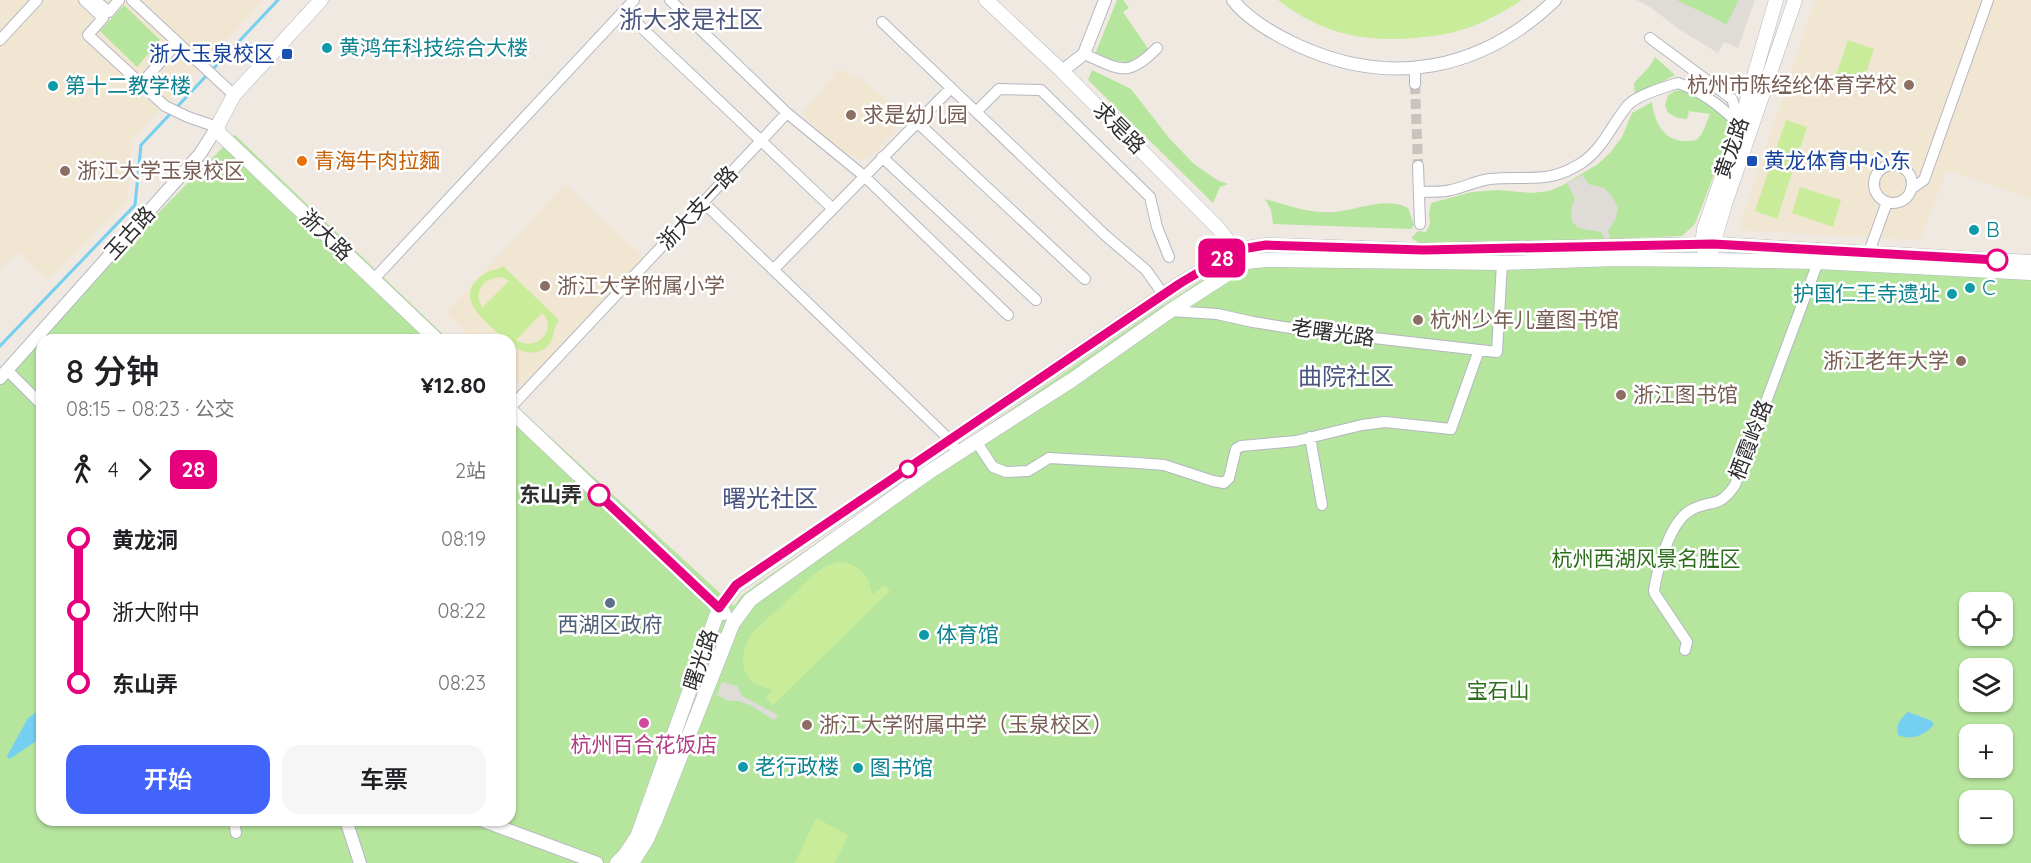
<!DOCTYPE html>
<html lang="zh">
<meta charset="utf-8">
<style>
:root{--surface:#fff;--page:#f6f6f6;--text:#202124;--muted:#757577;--accent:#4264fb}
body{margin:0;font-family:Quicksand,"Noto Sans SC",sans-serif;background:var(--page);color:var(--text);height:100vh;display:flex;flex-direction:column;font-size:22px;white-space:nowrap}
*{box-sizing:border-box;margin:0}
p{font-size:20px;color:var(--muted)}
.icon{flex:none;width:33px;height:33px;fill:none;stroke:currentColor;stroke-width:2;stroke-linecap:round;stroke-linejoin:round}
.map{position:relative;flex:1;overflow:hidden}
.drawer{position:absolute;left:36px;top:334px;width:480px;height:492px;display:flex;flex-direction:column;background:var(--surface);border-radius:18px;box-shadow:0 2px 4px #0004}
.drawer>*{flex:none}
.badge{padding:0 12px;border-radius:9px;font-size:21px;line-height:39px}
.fabs{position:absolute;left:1959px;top:592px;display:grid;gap:12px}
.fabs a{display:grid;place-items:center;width:54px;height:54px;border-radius:12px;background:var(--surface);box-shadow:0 2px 4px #0004;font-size:30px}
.map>.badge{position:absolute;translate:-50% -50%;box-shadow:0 0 0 3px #fff}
.legs{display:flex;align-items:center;gap:9px;height:66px;padding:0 30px;font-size:20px}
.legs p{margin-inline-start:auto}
.head{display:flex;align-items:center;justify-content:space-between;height:102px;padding:0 30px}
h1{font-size:33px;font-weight:600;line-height:45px}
.cta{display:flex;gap:12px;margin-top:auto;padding:12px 30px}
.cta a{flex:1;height:69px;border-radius:18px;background:var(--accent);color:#fff;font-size:24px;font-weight:600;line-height:69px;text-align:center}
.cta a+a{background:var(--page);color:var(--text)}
ul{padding:0 30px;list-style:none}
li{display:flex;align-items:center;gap:21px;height:72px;font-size:22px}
li i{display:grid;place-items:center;width:9px;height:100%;margin:0 8px;background:currentColor}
li i::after{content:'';width:15px;height:15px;margin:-8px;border:4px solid;border-radius:50%;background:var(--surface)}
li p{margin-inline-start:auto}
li:first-child i{background:linear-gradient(#0000 50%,currentColor 0)}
li:last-child i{background:linear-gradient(currentColor 50%,#0000 0)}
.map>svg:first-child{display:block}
.education{fill:#f0e6d1}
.green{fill:#b6e59e;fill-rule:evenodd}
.pitch{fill:#c9ec9a;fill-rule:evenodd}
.plaza{fill:#dfdcd8}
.water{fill:#75cff0}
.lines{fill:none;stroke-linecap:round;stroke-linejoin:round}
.stream{stroke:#75cff0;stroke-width:3}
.minor-tunnel{stroke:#c8c4bd;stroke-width:10;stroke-dasharray:10 5;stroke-linecap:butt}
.minor-casing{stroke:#b4b7c1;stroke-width:12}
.tertiary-casing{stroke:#b4b7c1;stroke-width:14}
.secondary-casing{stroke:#b4b7c1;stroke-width:15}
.minor{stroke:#fff;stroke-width:10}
.tertiary{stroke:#fff;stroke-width:12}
.secondary{stroke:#fff;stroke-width:14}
.line-1-casing{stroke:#fff;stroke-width:14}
.line-1{stroke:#e6007e;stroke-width:9}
.culture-dot{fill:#0f9aa8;stroke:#fff;stroke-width:2}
.transit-dot{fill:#1a4fb4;stroke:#fff;stroke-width:2}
.education-dot{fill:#8d6e63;stroke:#fff;stroke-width:2}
.food-dot{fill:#e8710a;stroke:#fff;stroke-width:2}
.stop-1-dot{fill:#fff;stroke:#e6007e;stroke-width:3}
.service-dot{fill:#5c6f8a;stroke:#fff;stroke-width:2}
.hotel-dot{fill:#d1479c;stroke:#fff;stroke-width:2}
.labels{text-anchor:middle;stroke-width:5;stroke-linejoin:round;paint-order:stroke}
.culture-label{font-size:21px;fill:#0d838f;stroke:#fff;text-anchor:start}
.transit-label{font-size:21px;fill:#164399;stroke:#fff;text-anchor:end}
.education-label{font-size:21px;fill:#785e54;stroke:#fff;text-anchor:start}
.street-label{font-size:21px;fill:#2e2e2e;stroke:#fff}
.food-label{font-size:21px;fill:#c56008;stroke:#fff;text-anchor:start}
.stop-label{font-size:21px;font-weight:bold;fill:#2e2e2e;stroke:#fff;text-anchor:end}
.park-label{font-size:21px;fill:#2c6e1b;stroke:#fff}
.service-label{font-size:21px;fill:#4e5e75;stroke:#fff}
.hotel-label{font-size:21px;fill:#b23c85;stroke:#fff}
.quarter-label{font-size:24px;fill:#4d5680;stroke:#fff}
</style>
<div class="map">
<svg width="2031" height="863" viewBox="0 0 2031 863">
<rect width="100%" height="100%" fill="#efe9e1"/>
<path class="education" d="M0 0H264L132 140 127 202 48 281 18 252 0 270Z
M1815 0H2031V199L1947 170 1920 240 1739 230Z
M839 69 861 79 901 112 898 118 896 130 871 157 861 160 842 152 827 141 802 113Z
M565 184 645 259 524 387 510 374V340H474L446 313Z"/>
<path class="green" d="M1117 0H1123L1129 8 1123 12 1149 50 1130 63 1111 60 1095 54Z
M1676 0H1739L1727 25Z
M124 5 160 40 137 67 100 31Z
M1655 57 1675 75 1635 96 1634 83 1649 67Z
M1092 70 1131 89 1169 138 1194 164 1217 180 1228 184 1220 187 1213 203 1088 80Z
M1682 90 1692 95 1734 122 1695 224 1682 236 1427 247 1411 238 1418 231 1426 232 1430 224 1429 213 1431 203 1472 192 1498 190 1532 193 1549 191 1563 185 1598 164 1610 153 1622 137 1632 113 1652 102C1654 122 1664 142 1687 141 1690 141 1694 141 1696 140 1703 136 1707 121 1710 114L1689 111 1687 119 1678 118 1668 113 1665 105 1668 95 1675 91Z
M235 135 449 340H42V820H510V400L734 606 741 596 757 584 1154 311 1228 263 1250 254 1262 253 1437 256 1577 253 1762 255 2031 269V863H0V374ZM1970 603H2002V636H1970ZM1970 669H2002V702H1970ZM1970 735H2002V768H1970ZM1970 801H2002V834H1970Z
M1265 199C1287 205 1311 214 1334 212 1358 210 1385 196 1408 208L1414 225 1411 229 1273 224 1271 210Z"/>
<path class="pitch" d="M1278 0H1522C1503 12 1483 24 1461 30 1447 35 1431 36 1416 38 1362 42 1322 34 1278 0Z
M1848 40 1874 49 1860 90 1834 81Z
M1786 120 1807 127 1777 219 1755 211Z
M1800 187 1841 200 1833 227 1792 213Z
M503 266 559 320C553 327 555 336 550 343 541 357 521 354 510 344V340H506C487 323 448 296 486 273 492 269 498 270 503 266ZM501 277 509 281 482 308C473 291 483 278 501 277ZM542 313C559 329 536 353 516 340Z
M838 562C858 563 870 575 872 595L884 585 890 591 773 705 766 698 773 689C740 686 736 658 752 633L816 573 826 566Z
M816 818 848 835 835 863H795Z"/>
<path class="plaza" d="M1636 0H1676L1726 25 1739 0H1755L1738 48 1724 42 1718 53 1680 30 1650 7Z
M1583 175 1588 184 1604 188 1612 196 1618 209 1615 220 1608 231 1610 239 1605 240 1601 232 1578 228 1572 221 1571 208 1575 199 1567 183Z
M722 682 737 686 742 696 778 715 774 720 750 705 739 701H729L717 695Z"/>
<path class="water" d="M42 708V737L10 759 8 758 7 756 28 718Z
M1908 712 1930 720 1934 724C1927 735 1910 741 1898 735 1896 724 1900 719 1908 712Z"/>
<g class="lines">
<path class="stream" d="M212 70 278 0
M177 107 207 75
M0 346 135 205 141 145 172 112"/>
<path class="minor-tunnel" d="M1415 84 1418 166"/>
<g class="minor-casing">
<path id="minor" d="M84 0 103 18 88 35 165 106 188 117 217 127
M95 0 109 12 119 0
M132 0 234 95
M670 0 787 113 864 176 1008 315
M624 11 832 208
M882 22 1106 236 1146 270 1163 294
M1650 38 1732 99 1739 121
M0 40 37 0
M1084 54C1119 69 1127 79 1157 48
M1415 69V84
M141 84 177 43
M976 112 999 89 1041 90 1150 197 1157 227 1169 257
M917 122 1085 279
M882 157 1036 300
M1874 184a19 19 0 1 1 38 0a19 19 0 1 1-38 0Z
M1418 166 1420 224
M1911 189 1924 180 1988 0
M1419 192C1429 191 1442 193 1451 190 1465 187 1476 181 1490 179 1527 175 1549 185 1583 162 1604 147 1612 124 1628 105 1637 95 1665 87 1678 83 1702 91 1722 107 1740 125
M703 202 950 440 958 452
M1869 252 1887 202
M773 270 951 88
M373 280 634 0
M1170 311 1217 314 1253 322 1303 330 1497 352 1502 263
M7 370 42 405
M510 408 787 113
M1310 437 1322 505
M976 441 993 467 1006 472 1028 471 1049 458 1138 463 1164 465 1213 481 1224 483 1229 478 1236 449 1241 446 1296 441 1362 425 1385 422 1451 429 1479 350
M1685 650 1687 642 1655 594 1654 590C1658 567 1670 521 1691 510 1712 499 1719 509 1735 485L1818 262
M234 820 236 833"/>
</g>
<g class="tertiary-casing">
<path id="tertiary" d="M1233 0C1247 19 1276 35 1297 45 1390 88 1481 71 1555 0
M1062 71 1084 54 1105 0
M0 378 200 154 217 127
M346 820 360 863
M481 820 597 863"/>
</g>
<g class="secondary-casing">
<path id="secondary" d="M321 0 234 95 217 127 220 134 437 340
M986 0 1062 71 1219 229 1240 256
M1711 252 1725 204 1795 0
M1706 253 1702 245 1704 229 1740 125 1776 0
M510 410 724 613
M617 863 625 855 637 837 719 608 736 586 1179 284 1236 250 1266 245 1423 250 1713 244 2031 262
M632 863 646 841 656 819 733 623 750 600 929 472 1072 380 1170 311 1246 262 1266 260 1502 263 1615 259 1709 260 1818 262 2031 273"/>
</g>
<use href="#minor" class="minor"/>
<use href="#tertiary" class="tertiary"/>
<use href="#secondary" class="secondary"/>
</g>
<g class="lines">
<g class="line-1-casing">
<path id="line-1" d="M599 495 719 608 736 585 1179 284 1236 250 1266 245 1423 250 1713 244 1997 260"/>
</g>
<use href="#line-1" class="line-1"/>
</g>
<g class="culture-dot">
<circle cx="327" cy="48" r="6"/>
<circle cx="53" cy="86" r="6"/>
<circle cx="1974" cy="230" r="6"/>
<circle cx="1970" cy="288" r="6"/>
<circle cx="1952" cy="294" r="6"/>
<circle cx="924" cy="635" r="6"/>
<circle cx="743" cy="767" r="6"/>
<circle cx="858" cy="768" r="6"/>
</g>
<g class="transit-dot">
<rect x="281" y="48" width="12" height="12" rx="3"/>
<rect x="1746" y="155" width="12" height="12" rx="3"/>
</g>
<g class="education-dot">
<circle cx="1909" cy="85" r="6"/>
<circle cx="851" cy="115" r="6"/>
<circle cx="65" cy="171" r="6"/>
<circle cx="545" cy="286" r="6"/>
<circle cx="1418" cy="320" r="6"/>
<circle cx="1961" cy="361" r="6"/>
<circle cx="1621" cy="395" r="6"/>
<circle cx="807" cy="725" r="6"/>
</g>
<circle class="food-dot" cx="302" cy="161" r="6"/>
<g class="stop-1-dot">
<circle cx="1997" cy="260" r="10"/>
<circle cx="908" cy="469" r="8"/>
<circle cx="599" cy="495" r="10"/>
</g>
<circle class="service-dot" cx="610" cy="603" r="6"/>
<circle class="hotel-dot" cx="644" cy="723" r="6"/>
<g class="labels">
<g class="culture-label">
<text x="339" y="55">黄鸿年科技综合大楼</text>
<text x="65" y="93">第十二教学楼</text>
<text x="1986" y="237">B</text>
<text x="1982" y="295">C</text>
<text x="1940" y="301" text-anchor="end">护国仁王寺遗址</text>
<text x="936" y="642">体育馆</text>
<text x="755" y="774">老行政楼</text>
<text x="870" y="775">图书馆</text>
</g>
<g class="transit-label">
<text x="275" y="61">浙大玉泉校区</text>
<text x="1764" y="168" text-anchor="start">黄龙体育中心东</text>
</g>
<g class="education-label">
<text x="1897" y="92" text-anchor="end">杭州市陈经纶体育学校</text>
<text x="863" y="122">求是幼儿园</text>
<text x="77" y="178">浙江大学玉泉校区</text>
<text x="557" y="293">浙江大学附属小学</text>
<text x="1430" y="327">杭州少年儿童图书馆</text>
<text x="1949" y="368" text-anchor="end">浙江老年大学</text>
<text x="1633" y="402">浙江图书馆</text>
<text x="819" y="732">浙江大学附属中学（玉泉校区）</text>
</g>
<g class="street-label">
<text transform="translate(1119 128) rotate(45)" y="7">求是路</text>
<text transform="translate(1732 148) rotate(-71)" y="7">黄龙路</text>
<text transform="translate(698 208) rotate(-47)" y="7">浙大支一路</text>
<text transform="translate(130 233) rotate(-48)" y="7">玉古路</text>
<text transform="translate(326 235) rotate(44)" y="7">浙大路</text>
<text transform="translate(1333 333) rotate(8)" y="7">老曙光路</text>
<text transform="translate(1751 440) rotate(-69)" y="7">栖霞岭路</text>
<text transform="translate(701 660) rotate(-71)" y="7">曙光路</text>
</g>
<g class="food-label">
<text x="314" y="168">青海牛肉拉麵</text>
</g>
<g class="stop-label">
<text x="582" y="502">东山弄</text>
</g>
<g class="park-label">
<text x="1646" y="566">杭州西湖风景名胜区</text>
<text x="1498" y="698">宝石山</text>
</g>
<g class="service-label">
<text x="610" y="632">西湖区政府</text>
</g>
<g class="hotel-label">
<text x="644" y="752">杭州百合花饭店</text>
</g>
<g class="quarter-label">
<text x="691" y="28">浙大求是社区</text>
<text x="1346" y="385">曲院社区</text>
<text x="770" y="507">曙光社区</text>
</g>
</g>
</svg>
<div class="fabs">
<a><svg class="icon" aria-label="locate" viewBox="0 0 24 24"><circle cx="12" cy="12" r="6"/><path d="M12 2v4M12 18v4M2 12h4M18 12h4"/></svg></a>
<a><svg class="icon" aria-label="layers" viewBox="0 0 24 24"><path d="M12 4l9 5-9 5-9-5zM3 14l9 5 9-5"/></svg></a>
<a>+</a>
<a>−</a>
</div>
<b class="badge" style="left:1222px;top:258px;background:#e6007e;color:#fff">28</b>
<section class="drawer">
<div class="head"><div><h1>8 分钟</h1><p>08:15 – 08:23 · 公交</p></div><b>¥12.80</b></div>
<div class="legs"><svg class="icon" aria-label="walk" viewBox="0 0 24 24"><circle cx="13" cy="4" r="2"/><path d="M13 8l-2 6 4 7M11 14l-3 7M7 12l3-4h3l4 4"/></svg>4<svg class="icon" aria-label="forward" viewBox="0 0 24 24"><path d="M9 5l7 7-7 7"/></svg><b class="badge" style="background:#e6007e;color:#fff">28</b><p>2站</p></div>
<ul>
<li><i style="color:#e6007e"></i><b>黄龙洞</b><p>08:19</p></li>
<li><i style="color:#e6007e"></i><span>浙大附中</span><p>08:22</p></li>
<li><i style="color:#e6007e"></i><b>东山弄</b><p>08:23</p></li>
</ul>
<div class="cta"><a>开始</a><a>车票</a></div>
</section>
</div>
